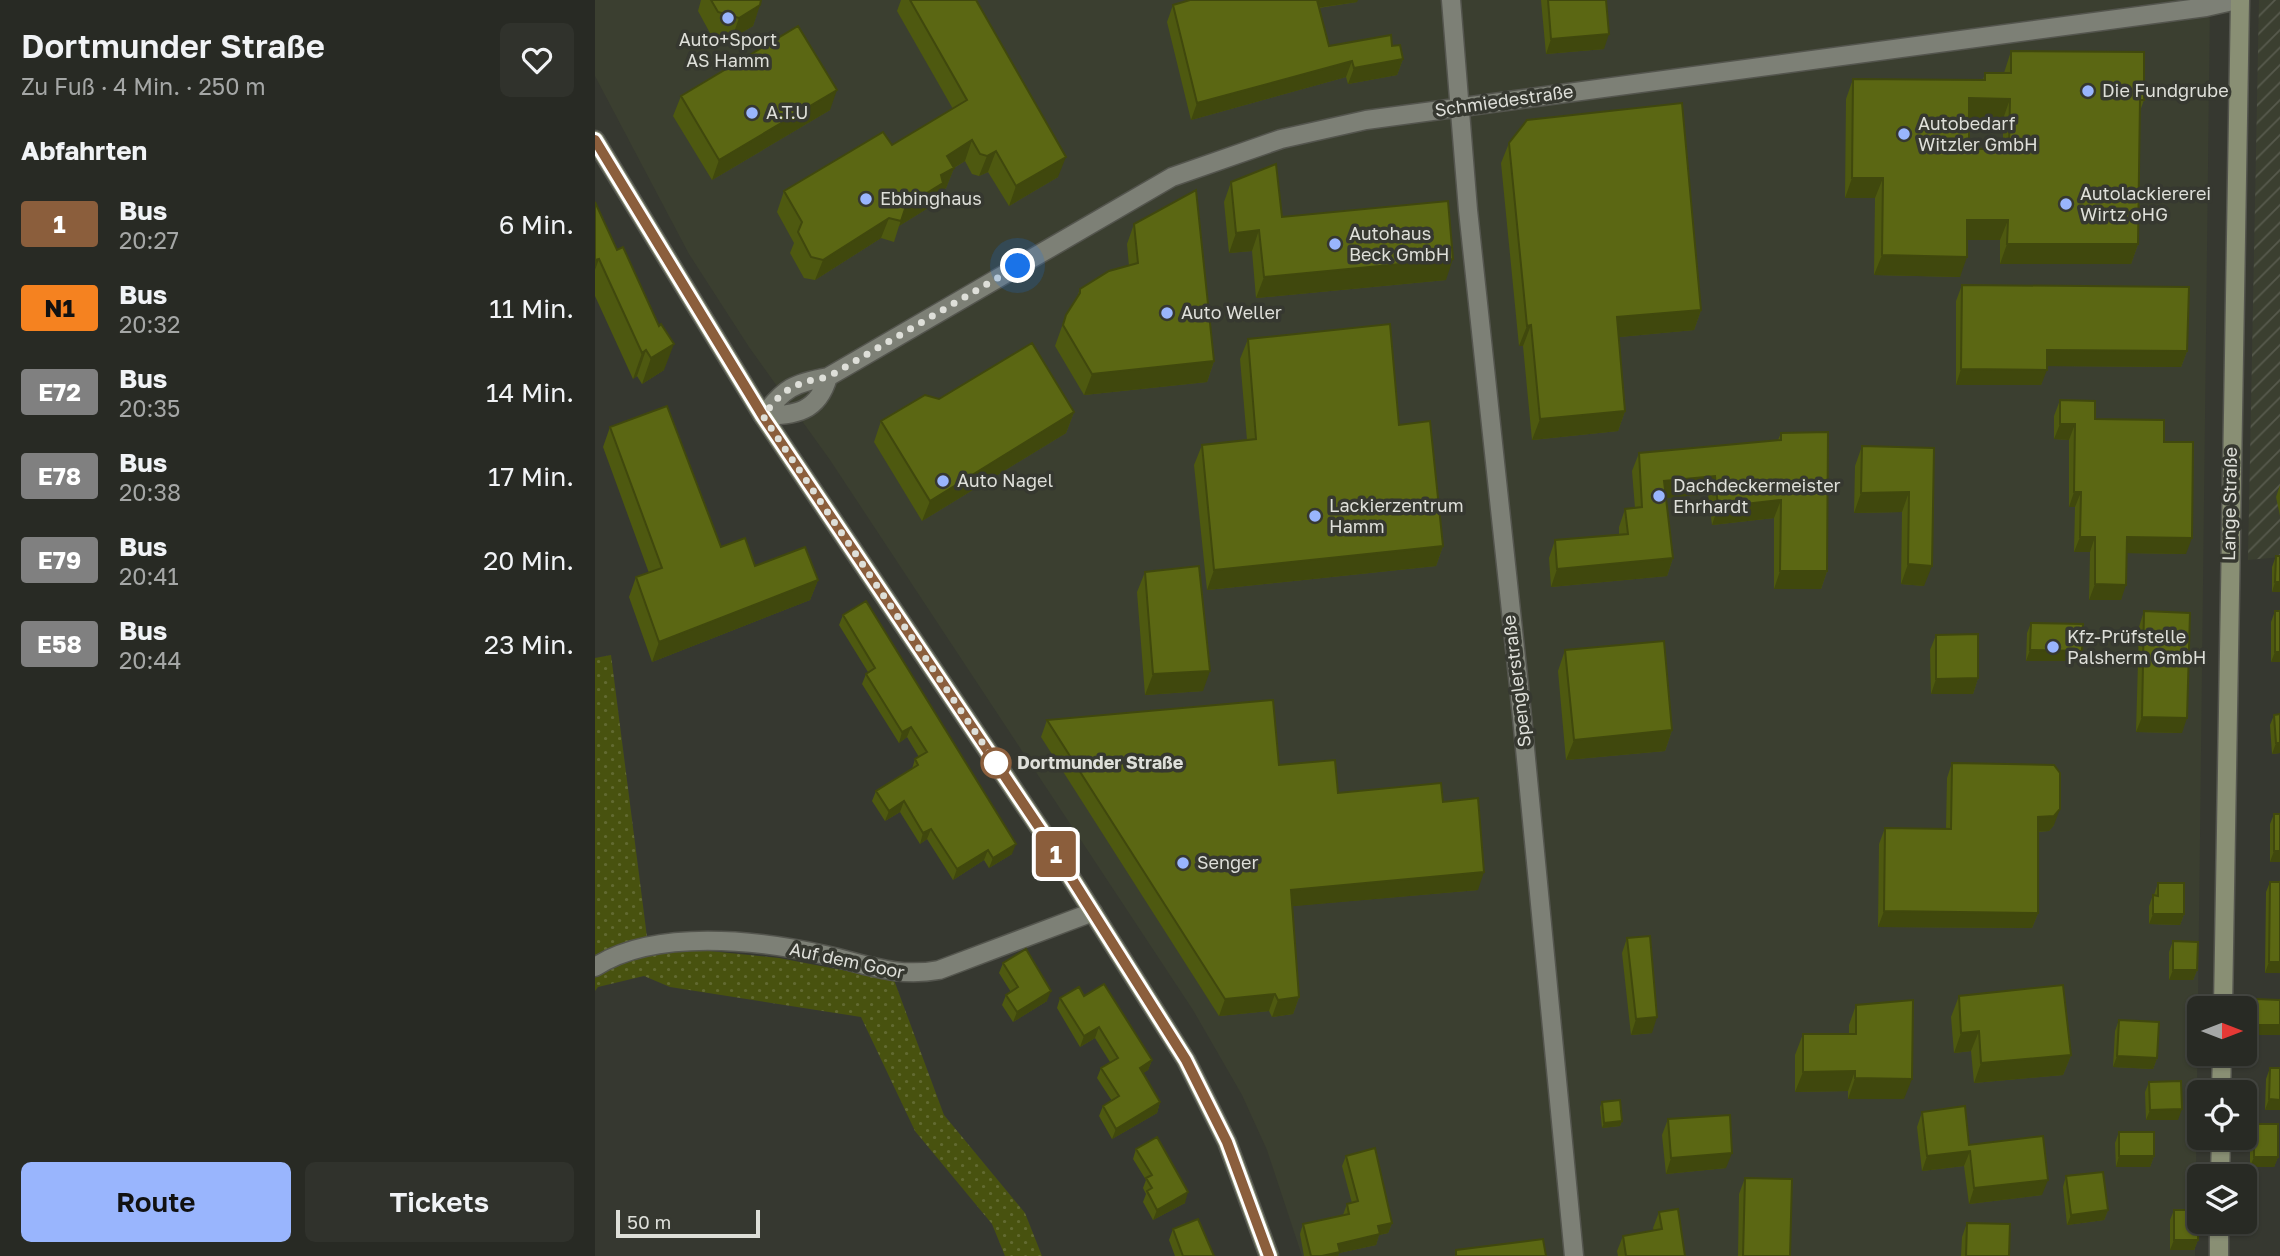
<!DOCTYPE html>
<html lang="de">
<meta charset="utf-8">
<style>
:root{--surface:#282a24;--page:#30322c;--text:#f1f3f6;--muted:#a5a7a6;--line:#444641;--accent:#99b5fd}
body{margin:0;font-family:"Golos Text",sans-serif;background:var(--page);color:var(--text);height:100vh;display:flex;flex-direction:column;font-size:26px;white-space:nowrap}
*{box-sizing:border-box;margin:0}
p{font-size:23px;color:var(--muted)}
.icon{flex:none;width:38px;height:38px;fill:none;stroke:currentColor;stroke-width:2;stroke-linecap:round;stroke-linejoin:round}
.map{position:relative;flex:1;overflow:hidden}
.details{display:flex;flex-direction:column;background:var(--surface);width:595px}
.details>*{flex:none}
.badge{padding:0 14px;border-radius:5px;font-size:24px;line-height:46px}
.needle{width:46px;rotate:90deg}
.fabs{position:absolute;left:1592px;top:996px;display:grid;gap:14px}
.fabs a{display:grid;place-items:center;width:70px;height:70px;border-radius:10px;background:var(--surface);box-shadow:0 2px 5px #0004,0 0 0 2px var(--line);font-size:35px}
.scale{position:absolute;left:21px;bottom:18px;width:144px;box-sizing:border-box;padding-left:7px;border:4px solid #dedfd9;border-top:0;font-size:19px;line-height:24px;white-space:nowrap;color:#dedfd9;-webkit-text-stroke:5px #363830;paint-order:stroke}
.you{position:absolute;width:35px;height:35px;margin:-18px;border:5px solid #fff;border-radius:50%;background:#1a73e8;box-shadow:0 0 0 10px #1a73e833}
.map>.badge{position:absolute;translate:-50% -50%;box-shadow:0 0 0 4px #fff}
h2{padding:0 21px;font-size:26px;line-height:63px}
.round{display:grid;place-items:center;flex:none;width:74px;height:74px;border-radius:10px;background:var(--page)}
.headline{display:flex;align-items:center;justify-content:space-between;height:119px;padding:0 21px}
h1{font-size:33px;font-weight:600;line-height:52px}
.action{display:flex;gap:14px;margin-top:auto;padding:14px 21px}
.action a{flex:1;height:80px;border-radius:10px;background:var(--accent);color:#111;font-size:28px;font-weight:600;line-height:80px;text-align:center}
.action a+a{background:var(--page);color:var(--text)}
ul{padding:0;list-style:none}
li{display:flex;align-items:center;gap:21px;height:84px;padding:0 21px}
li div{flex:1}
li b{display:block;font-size:26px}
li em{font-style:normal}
li .badge{min-width:77px;font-weight:700;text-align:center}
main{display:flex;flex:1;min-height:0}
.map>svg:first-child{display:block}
.built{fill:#3b3f30}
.industrial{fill:url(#industrial-furrows)}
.grass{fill:url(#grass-dots)}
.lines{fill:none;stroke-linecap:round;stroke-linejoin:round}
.street-casing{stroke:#54554e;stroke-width:21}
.secondary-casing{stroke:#54554e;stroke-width:21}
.street{stroke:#7d8076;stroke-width:18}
.secondary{stroke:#898f74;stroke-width:18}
.wall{fill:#4e5910;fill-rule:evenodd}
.shaded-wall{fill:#40480d}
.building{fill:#5b6713;stroke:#40480d;stroke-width:2;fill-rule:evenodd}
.line-casing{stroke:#fff;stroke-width:16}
.line{stroke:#8b5e3c;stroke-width:10}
.walk{stroke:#dedfd9;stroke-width:7;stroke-dasharray:0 12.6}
.poi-dot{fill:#99b5fd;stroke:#363830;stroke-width:2.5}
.stop-dot{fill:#fff;stroke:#8b5e3c;stroke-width:3.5}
.labels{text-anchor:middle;stroke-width:7;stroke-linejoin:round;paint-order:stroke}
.poi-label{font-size:18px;fill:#dedfd9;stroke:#363830;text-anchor:start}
.street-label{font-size:18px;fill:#dedfd9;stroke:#363830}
.stop-label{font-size:18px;font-weight:bold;fill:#dedfd9;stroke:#363830;text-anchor:start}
</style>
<main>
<section class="details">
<div class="headline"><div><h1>Dortmunder Straße</h1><p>Zu Fuß · 4 Min. · 250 m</p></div><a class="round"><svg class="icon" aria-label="heart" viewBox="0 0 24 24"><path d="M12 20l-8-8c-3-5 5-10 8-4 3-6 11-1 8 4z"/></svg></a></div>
<h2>Abfahrten</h2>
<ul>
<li><span class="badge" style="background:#8b5e3c;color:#fff">1</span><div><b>Bus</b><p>20:27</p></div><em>6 Min.</em></li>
<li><span class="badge" style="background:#f58220;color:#111">N1</span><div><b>Bus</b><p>20:32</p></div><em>11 Min.</em></li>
<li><span class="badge" style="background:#808080;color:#fff">E72</span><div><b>Bus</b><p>20:35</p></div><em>14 Min.</em></li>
<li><span class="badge" style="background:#808080;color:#fff">E78</span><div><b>Bus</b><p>20:38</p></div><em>17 Min.</em></li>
<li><span class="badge" style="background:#808080;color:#fff">E79</span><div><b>Bus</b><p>20:41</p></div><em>20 Min.</em></li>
<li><span class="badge" style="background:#808080;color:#fff">E58</span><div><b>Bus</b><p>20:44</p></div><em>23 Min.</em></li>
</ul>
<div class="action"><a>Route</a><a>Tickets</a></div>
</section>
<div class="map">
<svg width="1685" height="1256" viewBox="0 0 1685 1256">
<defs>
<pattern id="industrial-furrows" width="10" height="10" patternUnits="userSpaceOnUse" patternTransform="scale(1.75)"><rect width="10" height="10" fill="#3b3f30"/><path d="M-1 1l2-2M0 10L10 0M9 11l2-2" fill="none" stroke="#575a4d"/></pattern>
<pattern id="grass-dots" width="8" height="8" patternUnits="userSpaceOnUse" patternTransform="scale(1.75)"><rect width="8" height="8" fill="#48520f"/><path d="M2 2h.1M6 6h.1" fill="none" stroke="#626a31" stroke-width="1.8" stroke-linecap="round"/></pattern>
</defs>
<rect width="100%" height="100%" fill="#363830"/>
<path class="built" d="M0 0H1615L1600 1256H707L672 1150 647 1095 598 1010 235 460 154 347 94 254 0 76Z"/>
<path class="industrial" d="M1664 0H1685V557L1653 560Z"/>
<path class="grass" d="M16 655 52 937 0 956V658Z
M95 949 184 958 299 980 349 1115 430 1213 447 1256H410L397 1224 320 1131 266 1017 75 987 49 976 3 987 0 991V975C29 957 61 952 95 949Z"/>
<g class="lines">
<g class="street-casing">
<path id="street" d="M856 0 873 210 924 686 979 1256
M168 416C189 388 199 383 233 377L577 177 686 139 771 120 1611 7 1642 0
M168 416C201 415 223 412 233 377
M0 967C60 928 164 940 230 955 271 964 301 978 344 970L498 912"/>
</g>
<g class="secondary-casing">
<path id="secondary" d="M0 140 168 416 446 830 591 1060 632 1142 674 1256
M1628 1008 1645 0
M1626 1092 1627 1054
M1625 1176 1626 1138
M1624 1256V1222"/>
</g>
<use href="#street" class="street"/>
<use href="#secondary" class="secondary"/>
</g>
<path class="wall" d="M106 0H166L158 26 137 38 115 33 103 11Z
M306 0H381L463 177 414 206 393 172 384 176 377 174 370 161 359 168 351 188 345 192 341 203 304 226 299 242 286 238 220 280 209 278 195 253 199 243 182 212 189 191 297 145 358 109 302 11Z
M946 0H1011L1009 49 951 54Z
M762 2 724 8 734 46H797L808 59 802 75 753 84 751 77 596 120 572 22 578 5Z
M1416 51 1549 100 1545 111 1543 244 1536 264H1405V240H1372L1365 277 1279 275 1280 198H1250L1251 99 1258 79 1388 80 1390 73H1409ZM1374 118 1408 119V149H1374Z
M86 96 235 110 117 180 78 116Z
M914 143 1106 310 1099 330 1024 337 1030 411 1023 431 937 440 928 346H924L906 163Z
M636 182 687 217 851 280 661 298 657 251 634 253 629 202Z
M0 202 22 250 64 326 69 370 47 384 42 376 38 379 0 296Z
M539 224 619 361 612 382 489 395 460 346 471 315 481 300 485 289 534 266 532 244Z
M1367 285 1592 351 1586 367 1452 366 1446 385H1361V301Z
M653 339 804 425 848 546 841 566 612 590 599 465 607 445 652 440 645 359Z
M344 399 479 412 471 433 327 521 279 442 286 421Z
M1465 400 1500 419 1569 442 1591 554 1532 553 1526 600H1494L1495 552H1479L1480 507H1474V440L1459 439V416Z
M15 427 126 547 160 566 223 580 215 600 57 662 34 597 41 577 54 573 8 447Z
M1186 433 1232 571 1226 589H1179V518L1117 525 1113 494 1071 498 1078 558 1072 576 956 587 954 558 960 540 1024 535V527L1030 509 1040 508 1037 471 1044 453 1183 440Z
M1267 446 1339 448 1329 586 1306 584 1307 512 1259 513 1260 466Z
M1685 485V516L1681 497Z
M1681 556H1685V592H1677V567Z
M550 572 608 691 550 695 542 592Z
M1549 611 1587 733 1541 732 1544 627Z
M1680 611H1685V662H1676V622Z
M248 615 417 854 394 868 389 860 358 880 332 839 325 844 305 812 290 821 277 801 281 791 317 769 320 759 324 757 312 737 304 743 267 684 271 674 273 672 244 625Z
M1436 623 1487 651 1483 661H1431L1432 633Z
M1341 635 1383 678 1378 694H1336L1335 650Z
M970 650 1077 730 1070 751 971 760 963 671Z
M1679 715 1685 753 1677 754 1675 725Z
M452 720 684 765 743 793 848 802 883 890 697 906 704 997 698 1014 677 1017 674 1011 624 1016 446 737Z
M1357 763 1459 825 1454 831 1443 832V913L1437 928 1283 927 1284 844 1290 828 1351 829 1352 778Z
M1679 814 1685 862H1675V824Z
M1675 882 1685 973H1670L1671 892Z
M1563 883 1589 914 1585 925 1554 924V906L1558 895H1559Z
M1032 938 1057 1033 1036 1035 1027 953Z
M1578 941 1602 970 1598 980H1574V952Z
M408 963 452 1001 418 1022 407 1005 411 995 416 992 404 973Z
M489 996 557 1060 553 1070 548 1073 565 1102 562 1113 517 1139 504 1116 508 1106 517 1101 502 1078 506 1068 515 1062 500 1038 485 1047 462 1008 465 998Z
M1364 996 1476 1055 1468 1075 1379 1083 1376 1051 1359 1053 1356 1017Z
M1661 999 1685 1000V1035H1657L1658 1009Z
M1261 1005 1309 1099H1253V1091L1200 1092V1055L1208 1034H1254V1025Z
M1524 1020 1562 1058 1558 1069 1518 1067 1520 1031Z
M1675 1068H1685V1110H1670L1671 1079Z
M1554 1082 1583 1120H1551L1550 1092Z
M1007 1102 1027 1121 1025 1126 1007 1128 1005 1107Z
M1327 1112 1374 1145 1447 1195 1374 1204 1369 1166 1327 1171 1322 1127Z
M1073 1119 1131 1168 1071 1174 1067 1135Z
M1659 1124 1683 1157 1679 1167H1655V1135Z
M1524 1132 1559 1156 1555 1167H1521L1520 1143Z
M541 1149 590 1203 558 1220 548 1202 551 1194 548 1188 551 1180 538 1159Z
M751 1156 797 1223 793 1233 784 1235 781 1245 744 1253 743 1256H709L705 1234 708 1224 748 1215 752 1204 757 1203 747 1166Z
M1471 1176 1513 1210 1509 1220 1472 1225 1468 1187Z
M1150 1178 1195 1256H1143L1144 1194Z
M1579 1210 1603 1240 1599 1250H1575V1220Z
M1064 1212 1090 1256H1023L1022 1251 1028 1236 1059 1231 1058 1228Z
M1372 1223 1414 1256H1366L1367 1237Z
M578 1229 619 1256H580L574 1240Z"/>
<path class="shaded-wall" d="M717 0H763L762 2 714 9Z
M165 5 158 26 137 38 144 18Z
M1014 34 1009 49 951 54 956 39Z
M808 59 802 75 753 84 759 68Z
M757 61 751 77 596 120 602 103Z
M242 90 235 110 117 180 124 160Z
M1374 98 1415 99 1408 119 1367 118Z
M377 140 370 161 352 172 359 168 351 188 345 192 341 203 304 226 311 206 352 156Z
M401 151 393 172 384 176 392 156Z
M471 157 463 177 414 206 421 186Z
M1257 178H1288L1280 198H1250Z
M294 218 286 238 220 280 228 260Z
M1372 220H1413L1405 240H1364Z
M664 230 657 251 634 253 641 233Z
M1412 244H1543L1536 264H1405Z
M1287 255 1372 257 1365 277 1279 275Z
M4 259 0 270V260Z
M858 259 851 280 661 298 669 277Z
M1106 310 1099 330 1014 338 1022 317Z
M936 325 928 346H924L932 326Z
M79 344 69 370 47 384 56 358Z
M51 350 42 376 38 379 47 353Z
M1452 350 1592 351 1586 367 1447 366Z
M619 361 612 382 489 395 497 374Z
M1366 369 1452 370 1446 385H1361Z
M1030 411 1023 431 937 440 945 419Z
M479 412 471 433 327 521 335 501Z
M1465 424H1480L1474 440 1459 439Z
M1120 476 1113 494 1063 499 1069 481Z
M1314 492 1307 512 1259 513 1266 493Z
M1479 492H1486L1480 507H1474Z
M1186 500 1179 518 1117 525 1123 507Z
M1485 537H1500L1495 552H1479Z
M1532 537 1597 538 1591 554 1526 553Z
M848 546 841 566 612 590 619 570Z
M1078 558 1072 576 956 587 962 569Z
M1313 564 1337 566 1329 586 1306 584Z
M1185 571H1232L1226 589H1179Z
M223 580 215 600 57 662 64 642Z
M1680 582H1685V592H1677Z
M1500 584 1531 585 1526 600H1494Z
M1435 650 1487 651 1483 661H1431Z
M1680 652H1685V662H1676Z
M615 671 608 691 550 695 558 674Z
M1383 678 1378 694H1336L1341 679Z
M1547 717 1592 718 1587 733 1541 732Z
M316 727 312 737 304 743 307 732Z
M1077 730 1070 751 971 760 979 740Z
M1681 743H1685V753L1677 754Z
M309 801 305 812 290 821 294 811Z
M1465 809 1459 825 1454 831 1437 832 1443 817Z
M336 829 332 839 325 844 328 833Z
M421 844 417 854 394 868 398 858Z
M393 850 389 860 358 880 362 869Z
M1679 851H1685V862H1675Z
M889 872 883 890 689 907 696 890Z
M1289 911 1443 913 1437 928 1283 927Z
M1558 914H1589L1585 925 1554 924Z
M1674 962H1685V973H1670Z
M1578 970H1602L1598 980H1574Z
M456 991 452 1001 418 1022 422 1012Z
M680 994 674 1011 624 1016 630 999Z
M704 997 698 1014 677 1017 683 1000Z
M1062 1017 1057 1033 1036 1035 1041 1019Z
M1661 1025H1685V1035H1657Z
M504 1027 500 1038 485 1047 489 1036Z
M1384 1031 1376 1051 1359 1053 1366 1033Z
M1476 1055 1468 1075 1379 1083 1386 1063Z
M1522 1056 1562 1058 1558 1069 1518 1067Z
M557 1060 553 1070 541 1078 545 1068Z
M1260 1071 1253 1091 1200 1092 1208 1072Z
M1260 1078 1317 1079 1309 1099H1253Z
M1674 1099 1685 1100V1110H1670Z
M565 1102 562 1113 517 1139 521 1129Z
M1587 1109 1583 1120H1551L1555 1110Z
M1027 1121 1025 1126 1007 1128 1009 1123Z
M1375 1151 1369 1166 1327 1171 1332 1156Z
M1137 1153 1131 1168 1071 1174 1076 1158Z
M1524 1156H1559L1555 1167H1521Z
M1659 1157H1683L1679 1167H1655Z
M1453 1180 1447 1195 1374 1204 1379 1188Z
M593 1192 590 1203 558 1220 562 1210Z
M1513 1210 1509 1220 1472 1225 1476 1215Z
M797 1223 793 1233 784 1235 781 1245 744 1253 743 1256H727L743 1244 783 1226Z
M1579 1240H1603L1599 1250H1575Z"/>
<path class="building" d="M116 0H166L165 5 144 18 123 12Z
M315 0H381L471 157 421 186 401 151 392 156 385 154 377 140 352 156 359 168 346 175 348 183 311 206 306 221 294 218 228 260 216 257 203 232 207 222 189 191 288 132 297 145 372 100Z
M595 0H722L734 46 796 35 797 46 805 45 808 59 759 68 757 61 602 103 578 5Z
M953 0H1011L1014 34 956 39Z
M203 26 242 90 124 160 86 96Z
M1416 51 1549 52V100H1545L1543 244H1412L1413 220H1372V257L1287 255 1288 178H1257L1258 79 1390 80V73H1416ZM1374 98 1415 99 1414 149H1374Z
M1087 103 1106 310 1022 317 1030 411 945 419 936 325 932 326 914 143 932 120Z
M681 164 687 217 853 201 858 259 669 277 664 230 641 233 636 182Z
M601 190 619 361 497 374 468 325 471 315 485 293V289L514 271 543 263 539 224Z
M0 202 22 250 28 247 64 326 66 324 79 344 56 358 51 350 47 353 4 259 0 260Z
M1367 285 1594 287 1592 351 1452 350V370L1366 369Z
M795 324 804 425 835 421 848 546 619 570 607 445 661 439 653 339Z
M437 343 479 412 335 501 286 421 330 395 344 399Z
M1465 400 1500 401V419L1569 420V442H1598L1597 538 1532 537 1531 585 1500 584V537H1485L1486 492H1479L1480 424H1465Z
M72 406 126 547 150 538 160 566 210 547 223 580 64 642 41 577 67 568 15 427Z
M1233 432 1232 571H1185L1186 500 1123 507 1120 476 1069 481 1078 558 962 569 960 540 1033 534 1030 509 1047 507 1044 453 1186 440V433Z
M1267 446 1339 448 1337 566 1313 564 1314 492 1266 493Z
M1681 556H1685V582H1680Z
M604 566 615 671 558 674 550 572Z
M271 601 421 844 398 858 393 850 362 869 336 829 328 833 309 801 294 811 281 791 323 765 320 759 332 752 316 727 307 732 271 674 280 668 248 615Z
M1549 611 1595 613 1592 718 1547 717Z
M1680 611H1685V652H1680Z
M1436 623 1488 624 1487 651 1435 650Z
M1383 634V678L1341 679V635Z
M1069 641 1077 730 979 740 970 650Z
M678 700 684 765 740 760 743 793 846 783 848 802 883 798 889 872 696 890 704 997 683 1000 680 994 630 999 452 720Z
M1685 714V743H1681L1679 715Z
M1357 763 1459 765 1465 773V809L1459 816 1443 817V913L1289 911 1290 828 1356 829Z
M1679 814H1685V851H1679Z
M1675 882H1685V962H1674Z
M1563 883H1589V914H1558V895L1563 896Z
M1055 936 1062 1017 1041 1019 1032 938Z
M1578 941 1603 942 1602 970H1578Z
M431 949 456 991 422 1012 411 995 423 987 408 963Z
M509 984 557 1060 545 1068 565 1102 521 1129 508 1106 524 1096 506 1068 523 1058 504 1027 489 1036 465 998 484 987 489 996Z
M1468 985 1476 1055 1386 1063 1384 1031 1366 1033 1364 996Z
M1661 999 1685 1000V1025H1661Z
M1318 1000 1317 1079 1260 1078V1071L1208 1072V1034H1261V1005Z
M1524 1020 1564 1022 1562 1058 1522 1056Z
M1675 1068H1685V1100L1674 1099Z
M1586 1081 1587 1109 1555 1110 1554 1082Z
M1025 1100 1027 1121 1009 1123 1007 1102Z
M1370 1106 1374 1145 1448 1136 1453 1180 1379 1188 1375 1151 1332 1156 1327 1112Z
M1135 1115 1137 1153 1076 1158 1073 1119Z
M1659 1124H1683V1157H1659Z
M1524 1132H1559V1156H1524Z
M562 1137 593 1192 562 1210 552 1191 557 1188 551 1178 557 1175 541 1149Z
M780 1148 797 1223 783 1226 785 1234 743 1244 745 1252 727 1256H716L708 1224 754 1214 752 1204 763 1201 751 1156Z
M1508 1172 1513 1210 1476 1215 1471 1176Z
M1150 1178 1197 1179 1195 1256H1148Z
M1083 1209 1090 1256H1031L1028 1236 1067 1229 1064 1212Z
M1579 1210H1603V1240H1579Z
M603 1219 619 1256H588L578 1229Z
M1372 1223 1415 1224 1414 1256H1371Z
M948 1239 951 1256H861V1250Z"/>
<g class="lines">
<g class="line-casing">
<path id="line" d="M0 140 168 416 446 830 591 1060 632 1142 674 1256"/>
</g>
<use href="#line" class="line"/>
<path class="walk" d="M401 763 168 416C189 388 199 383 233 377L423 266"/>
</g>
<g class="poi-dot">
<circle cx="133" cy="18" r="7"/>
<circle cx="1493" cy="91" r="7"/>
<circle cx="157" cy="113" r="7"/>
<circle cx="1309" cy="134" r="7"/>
<circle cx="271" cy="199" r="7"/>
<circle cx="1471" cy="204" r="7"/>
<circle cx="740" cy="244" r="7"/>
<circle cx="572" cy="313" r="7"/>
<circle cx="348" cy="481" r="7"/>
<circle cx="1064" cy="496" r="7"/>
<circle cx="720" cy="516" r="7"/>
<circle cx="1458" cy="647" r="7"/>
<circle cx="588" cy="863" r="7"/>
</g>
<circle class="stop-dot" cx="401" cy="763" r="14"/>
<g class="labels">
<g class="poi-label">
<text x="133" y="46" text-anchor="middle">Auto+Sport<tspan x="133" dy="21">AS Hamm</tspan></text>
<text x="1507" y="97">Die Fundgrube</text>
<text x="171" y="119">A.T.U</text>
<text x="1323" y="130">Autobedarf<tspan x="1323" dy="21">Witzler GmbH</tspan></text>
<text x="1485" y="200">Autolackiererei<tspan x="1485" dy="21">Wirtz oHG</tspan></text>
<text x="285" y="205">Ebbinghaus</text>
<text x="754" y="240">Autohaus<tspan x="754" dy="21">Beck GmbH</tspan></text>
<text x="586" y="319">Auto Weller</text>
<text x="362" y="487">Auto Nagel</text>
<text x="1078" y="492">Dachdeckermeister<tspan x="1078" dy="21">Ehrhardt</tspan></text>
<text x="734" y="512">Lackierzentrum<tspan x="734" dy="21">Hamm</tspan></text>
<text x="1472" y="643">Kfz-Prüfstelle<tspan x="1472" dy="21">Palsherm GmbH</tspan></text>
<text x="602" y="869">Senger</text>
</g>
<g class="street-label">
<text transform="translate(909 101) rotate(-8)" y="6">Schmiedestraße</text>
<text transform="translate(1635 504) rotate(-89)" y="6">Lange Straße</text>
<text transform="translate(922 681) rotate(-97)" y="6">Spenglerstraße</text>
<text transform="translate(252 961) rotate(12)" y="6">Auf dem Goor</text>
</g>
<g class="stop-label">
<text x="422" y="769">Dortmunder Straße</text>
</g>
</g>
</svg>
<div class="fabs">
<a><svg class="needle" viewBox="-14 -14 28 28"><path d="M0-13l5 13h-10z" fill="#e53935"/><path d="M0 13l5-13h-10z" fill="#a5a7a6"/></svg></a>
<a><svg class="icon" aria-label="locate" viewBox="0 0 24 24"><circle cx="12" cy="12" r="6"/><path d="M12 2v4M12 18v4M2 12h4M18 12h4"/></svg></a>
<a><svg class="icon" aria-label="layers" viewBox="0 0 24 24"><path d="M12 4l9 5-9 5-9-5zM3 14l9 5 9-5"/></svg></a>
</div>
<div class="scale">50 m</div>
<div class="you" style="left:423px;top:266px"></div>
<b class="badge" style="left:461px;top:854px;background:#8b5e3c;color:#fff">1</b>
</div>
</main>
